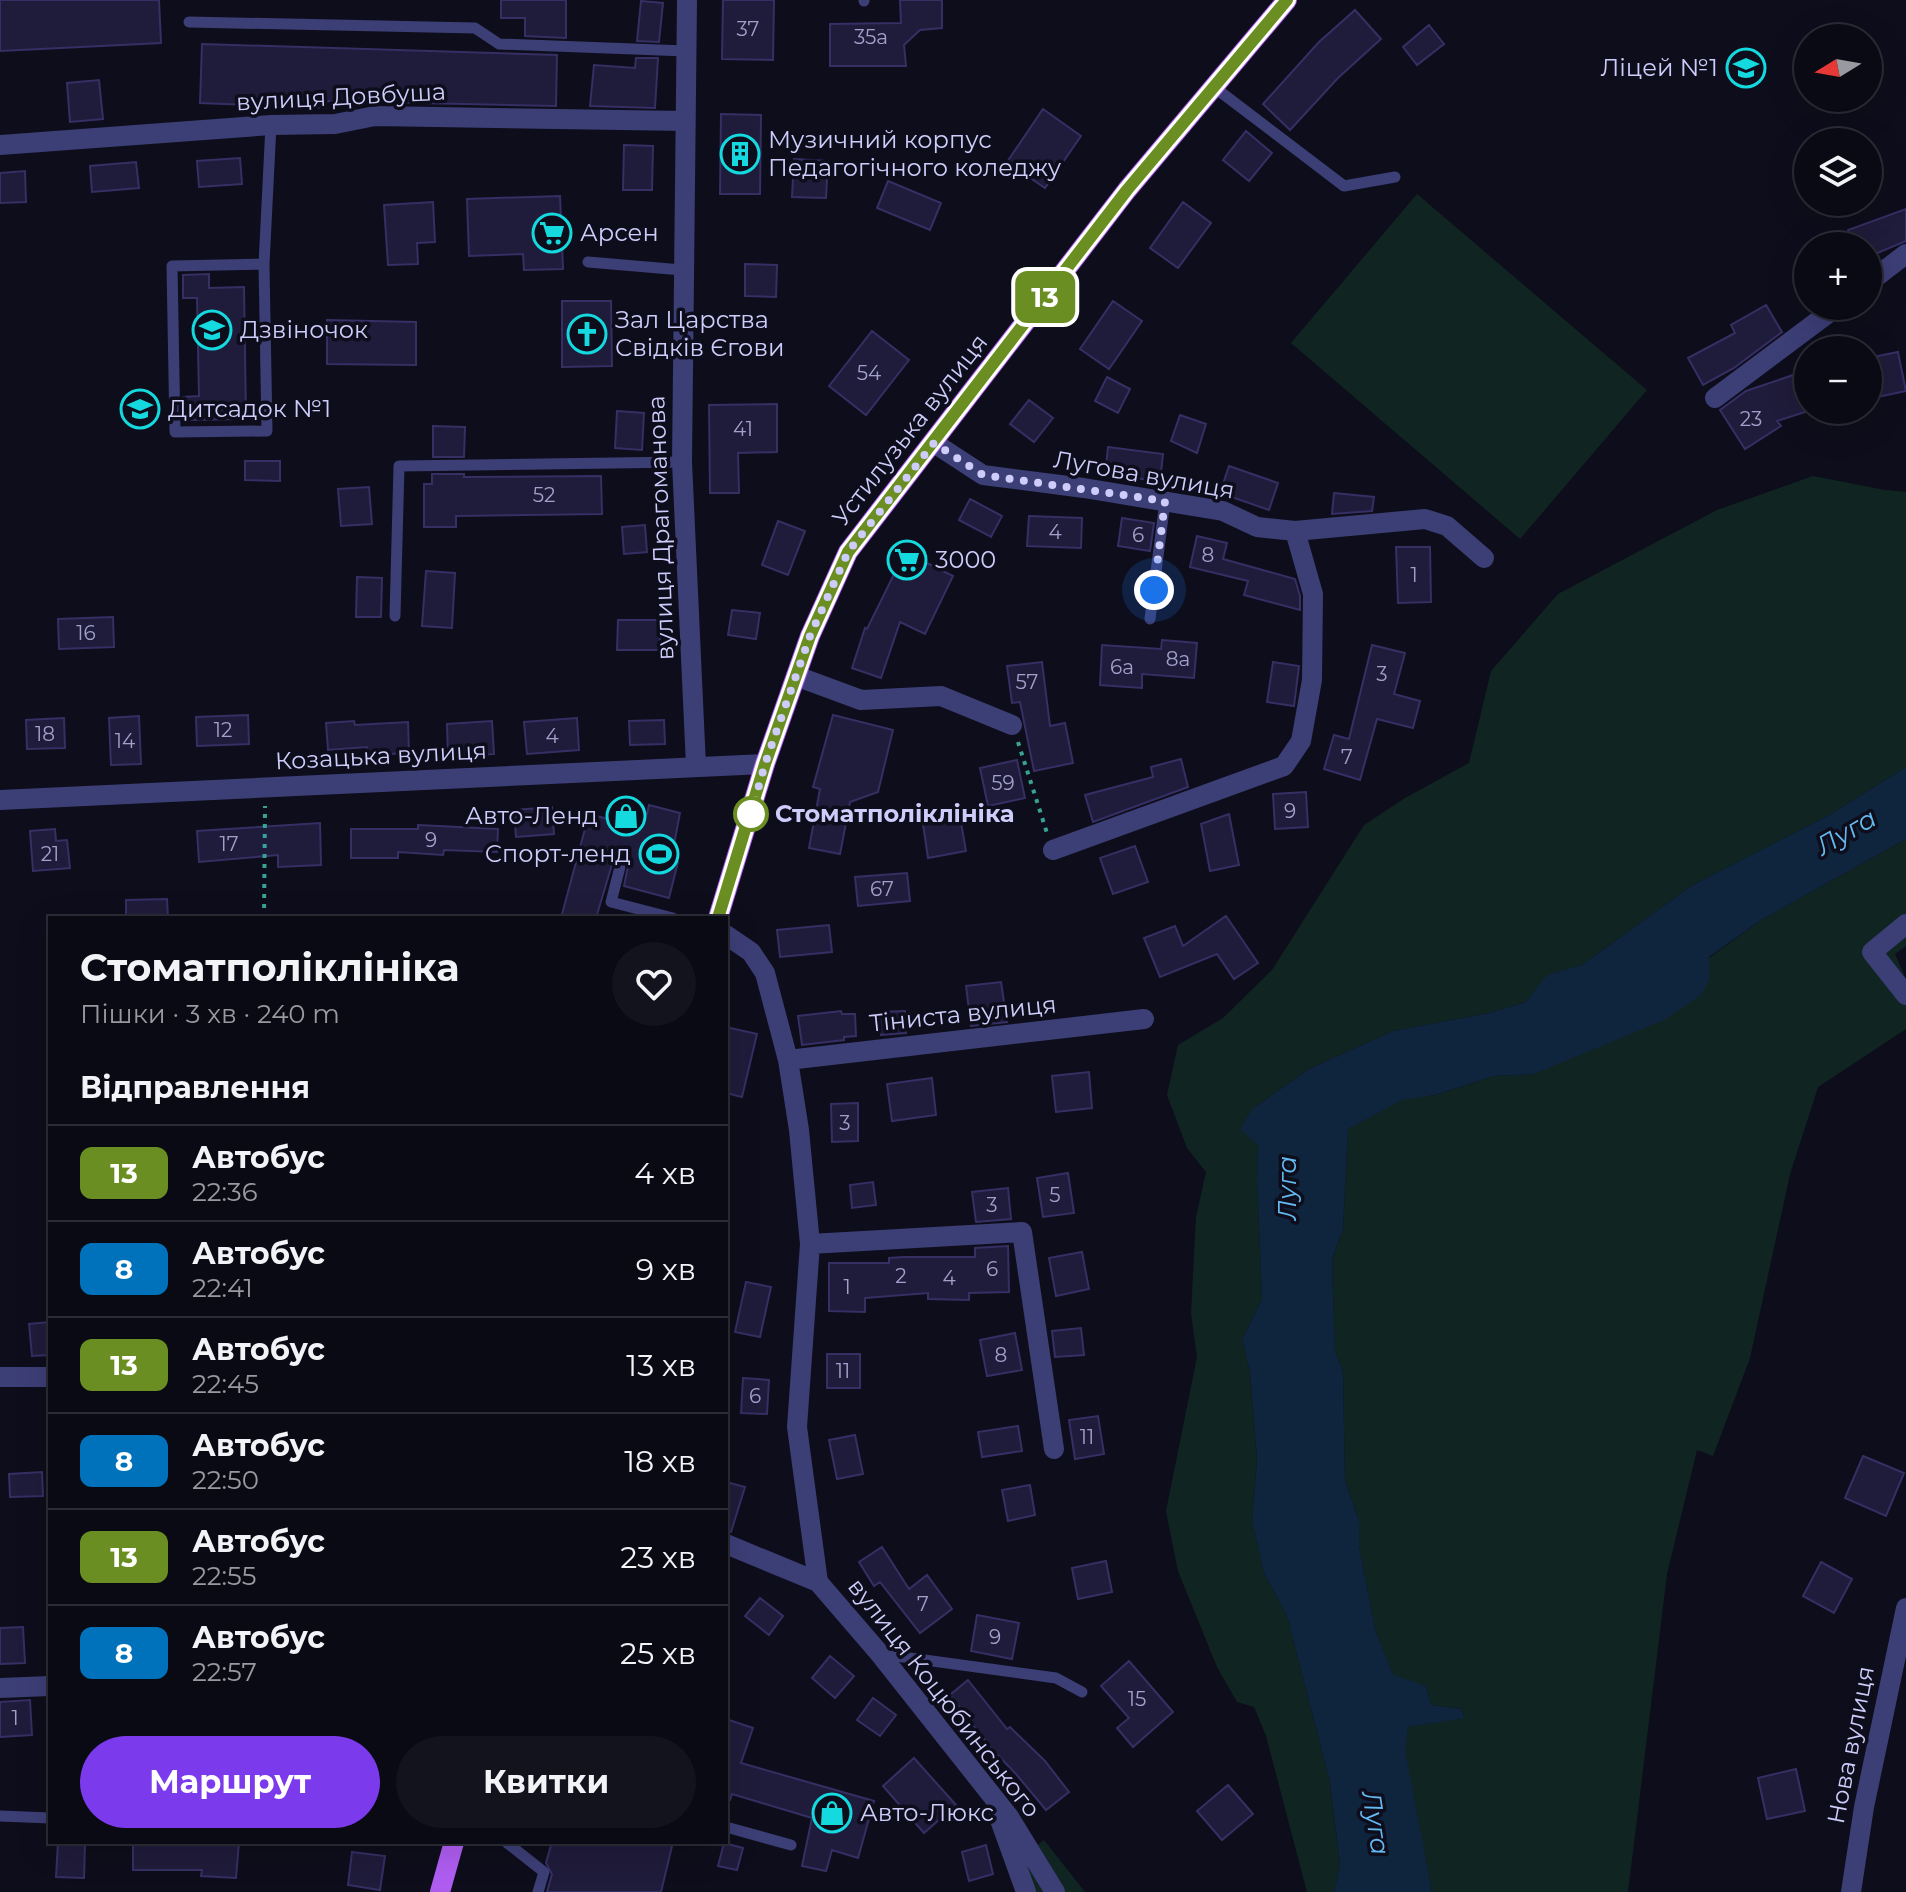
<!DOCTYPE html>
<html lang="uk">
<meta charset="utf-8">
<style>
:root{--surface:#0a0a14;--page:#13131d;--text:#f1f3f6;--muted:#999aa0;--line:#2a2b34;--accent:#7c3aed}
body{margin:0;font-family:Montserrat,sans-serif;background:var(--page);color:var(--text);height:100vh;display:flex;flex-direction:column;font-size:30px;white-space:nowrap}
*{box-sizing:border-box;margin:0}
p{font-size:26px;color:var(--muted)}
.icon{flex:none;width:44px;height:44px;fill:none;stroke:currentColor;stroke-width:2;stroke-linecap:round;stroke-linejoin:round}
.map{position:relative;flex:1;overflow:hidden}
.side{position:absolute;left:48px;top:916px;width:680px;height:928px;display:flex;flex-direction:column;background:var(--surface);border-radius:0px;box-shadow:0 8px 32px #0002,0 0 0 2px var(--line)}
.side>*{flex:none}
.badge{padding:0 16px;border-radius:12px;font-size:28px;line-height:52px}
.needle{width:52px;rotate:259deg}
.buttons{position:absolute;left:1794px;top:24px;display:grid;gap:16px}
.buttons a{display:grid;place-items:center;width:88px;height:88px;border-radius:50%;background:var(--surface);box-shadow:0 8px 32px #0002,0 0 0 2px var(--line);font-size:40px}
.you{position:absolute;width:40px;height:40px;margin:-20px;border:6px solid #fff;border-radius:50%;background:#1a73e8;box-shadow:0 0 0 12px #1a73e833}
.map>.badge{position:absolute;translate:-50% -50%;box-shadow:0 0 0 4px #fff}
h2{padding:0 32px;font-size:30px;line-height:72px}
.round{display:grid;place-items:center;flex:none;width:84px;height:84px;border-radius:42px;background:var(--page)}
.summary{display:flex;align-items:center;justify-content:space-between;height:136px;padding:0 32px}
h1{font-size:38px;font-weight:700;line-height:60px}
.action{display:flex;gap:16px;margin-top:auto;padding:16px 32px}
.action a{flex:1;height:92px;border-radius:48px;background:var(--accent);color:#fff;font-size:32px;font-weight:700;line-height:92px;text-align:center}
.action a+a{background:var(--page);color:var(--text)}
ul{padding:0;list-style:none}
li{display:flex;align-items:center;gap:24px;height:96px;padding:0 32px;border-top:2px solid var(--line)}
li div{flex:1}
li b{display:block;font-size:30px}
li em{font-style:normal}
li .badge{min-width:88px;font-weight:700;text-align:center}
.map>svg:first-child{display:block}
.green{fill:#102522}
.water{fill:#0f243d}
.building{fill:#1f1b3a;stroke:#352f64;stroke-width:2}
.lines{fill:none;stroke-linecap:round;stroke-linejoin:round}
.path{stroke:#37a394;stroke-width:4;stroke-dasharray:4 6;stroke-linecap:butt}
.service{stroke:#3c3e76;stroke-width:11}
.minor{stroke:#3c3e76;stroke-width:20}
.tertiary{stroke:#3c3e76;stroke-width:20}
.primary{stroke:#ae5df0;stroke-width:20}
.line-casing{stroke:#fff;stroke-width:18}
.line{stroke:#6b8e23;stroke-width:12}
.walk{stroke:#cdccfa;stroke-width:8;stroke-dasharray:0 14.4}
.stop-dot{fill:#fff;stroke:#6b8e23;stroke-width:4}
.labels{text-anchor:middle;stroke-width:7;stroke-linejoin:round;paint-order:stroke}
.number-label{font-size:20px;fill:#a2a0ca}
.poi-label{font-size:24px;fill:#cdccfa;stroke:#0e0d1b;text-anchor:start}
.street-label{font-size:24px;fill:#cdccfa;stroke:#0e0d1b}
.stop-label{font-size:24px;font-weight:bold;fill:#cdccfa;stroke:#0e0d1b;text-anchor:start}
.water-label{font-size:26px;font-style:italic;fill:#63baf1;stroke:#0e0d1b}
</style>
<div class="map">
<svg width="1906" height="1892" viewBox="0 0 1906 1892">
<rect width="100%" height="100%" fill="#0e0d1b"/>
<path class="green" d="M1417 194 1647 390 1520 539 1291 343Z
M1813 476 1885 490 1906 492V767L1831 814 1691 886 1582 965 1548 976 1526 1002 1489 1013 1393 1031 1309 1069 1252 1109 1258 1144 1257 1179 1262 1299 1242 1340 1250 1371 1257 1460 1252 1521 1264 1573 1287 1616 1330 1782 1340 1865 1334 1892H1307L1266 1736 1254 1707 1237 1702 1217 1667 1178 1571 1166 1511 1197 1357 1191 1313 1196 1217 1206 1172 1187 1148 1167 1095 1178 1045 1223 1018 1272 970 1364 825 1405 798 1469 763 1491 671 1558 594 1717 510Z
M1906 839V946L1895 954 1906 979V1029L1818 1087 1790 1174 1750 1358 1713 1456 1697 1450 1667 1574 1628 1892H1432L1404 1750 1408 1727 1464 1717 1462 1709 1431 1705 1426 1686 1393 1676 1375 1629 1359 1546V1521L1345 1481 1343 1372 1335 1351 1332 1260 1343 1228 1348 1129 1402 1099 1435 1095 1494 1076 1534 1074 1709 980V958L1761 920Z
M1044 1840 1085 1892H1034L1019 1859Z"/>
<path class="water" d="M1906 767V839L1761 920 1709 957V980L1701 995 1664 1020 1534 1074 1494 1076 1435 1095 1402 1100 1348 1129 1343 1228 1332 1260 1335 1351 1343 1372 1345 1481 1359 1521V1546L1375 1629 1393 1675 1426 1686 1431 1705 1462 1709 1464 1718 1408 1727 1405 1750 1432 1892H1334L1340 1865 1330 1782 1287 1616 1264 1573 1252 1521 1257 1460 1250 1371 1242 1340 1262 1299 1257 1179 1258 1145 1240 1129 1252 1109 1309 1069 1393 1031 1489 1013 1526 1002 1547 975 1582 965 1691 886 1831 814Z"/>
<path class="building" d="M0 0H159L161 43 0 51Z
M501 0H566V38L525 36V18H501Z
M723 0H774L773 60 722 59Z
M900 0H942V28L920 30 904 45 906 66H830V24L901 23Z
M641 1 663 3 659 42 637 41Z
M1355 10 1381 39 1338 78 1290 130 1263 104 1319 42Z
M1429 25 1444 44 1417 65 1403 47Z
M202 44 557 55 556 106 326 101V108L200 103Z
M636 58H658L655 108 590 106 594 65 635 68Z
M99 80 103 119 70 122 67 83Z
M1043 109 1081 136 1045 188 1007 162Z
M721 114 761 115 760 194H720Z
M1246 131 1272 153 1249 181 1223 160Z
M624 145 653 146 652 190H623Z
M240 158 242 184 199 187 197 161Z
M794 159 828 161 826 198 792 197Z
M136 162 139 188 92 192 90 166Z
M25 171 26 202 0 203V173Z
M888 181 941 203 930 230 877 208Z
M560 196 563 269 524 270 523 254 469 256 467 199Z
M433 202 435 242 417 243 418 264 388 265 384 205Z
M1183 202 1211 223 1178 268 1150 248Z
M1906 209V241L1868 257V246H1853L1848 230Z
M745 264 777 265 776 297 745 296Z
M209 274V288L244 287 246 419 184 420 183 397 199 396 197 298H183V275Z
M562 301H611L612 366 562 367Z
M1113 301 1142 321 1109 369 1080 349Z
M1766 305 1782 332 1734 368 1703 385 1688 358 1735 333 1731 325Z
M327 320 416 322V365L327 364Z
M872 331 909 360 866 415 829 386Z
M1898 352 1906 391 1868 399V358Z
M1808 370V411L1777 421 1781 426 1745 449 1720 410 1746 391Z
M1107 377 1130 389 1118 413 1095 401Z
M1029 400 1053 418 1034 442 1010 424Z
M777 404V452L738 453 739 493H710L709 405Z
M617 411 644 413 642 450 615 448Z
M1180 415 1206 424 1197 453 1171 441Z
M433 426 465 427 464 457H433Z
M1108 447 1163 454 1160 481 1105 475Z
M245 461H280V481L245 480Z
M1229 466 1278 483 1269 510 1220 493Z
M432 474H464V477L601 476 602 514 456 516V527H424V484H432Z
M369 487 372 524 341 526 338 489Z
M1334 493 1374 497 1372 511 1332 514Z
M970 499 1002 516 991 537 959 520Z
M1029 516 1082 518 1081 548 1027 546Z
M1122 518 1154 523 1150 551 1118 546Z
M778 521 805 531 788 575 762 565Z
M645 525 647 552 624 554 622 527Z
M1197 536 1227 543 1223 559 1295 579 1300 596V610L1244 595 1248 581 1190 567Z
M1396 547H1430L1431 602 1398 603Z
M905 552 953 576 925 634 900 622 881 678 852 668 865 628 867 629Z
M426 571 455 573 452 628 422 626Z
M357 577 382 578 381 617H356Z
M732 610 760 613 756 639 728 635Z
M113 617 114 647 59 649 58 619Z
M618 620H660V650H617Z
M1162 640 1197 643 1194 678 1142 674V688L1100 685 1102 645 1161 649Z
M1372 645 1405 653 1394 694 1420 701 1413 728 1377 719 1360 780 1324 769 1334 735 1349 739Z
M1042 662 1050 726 1065 723 1073 763 1034 771 1020 702 1012 703 1007 666Z
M1273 662 1299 666 1294 706 1267 702Z
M248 715 249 744 197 746 196 717Z
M833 715 893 730 878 792 850 802 840 854 809 848 820 789 813 787Z
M139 716 141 764 111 765 109 718Z
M64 718 65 748 27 749 26 720Z
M577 718 579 750 527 754 524 722Z
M664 720 665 744 630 745 629 721Z
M354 721 355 725 408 722 409 753 368 755 367 747 328 750 326 723Z
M492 721 494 754 448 756 447 724Z
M1181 759 1188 787 1093 822 1085 795 1153 777 1151 767Z
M1017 760 1025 798 988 806 980 768Z
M1306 792 1308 827 1275 829 1273 794Z
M649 805 680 813 671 860 678 862 669 898 624 886 629 861 626 856 619 855 613 861 596 918H561L589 814 612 820 615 806 647 814Z
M552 807 554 834 516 837 514 810Z
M959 811 966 851 928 858 922 817Z
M1229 814 1239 865 1210 871 1201 824Z
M320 823 321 865 278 867V855L199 862 197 831Z
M418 825 498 829 497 852 444 850 443 855 398 852V858H351V829H418Z
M55 829 56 841 67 840 70 868 33 871 30 831Z
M1135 846 1148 882 1113 894 1100 858Z
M907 873 910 901 858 906 855 877Z
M167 899 168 918H126V900Z
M1226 916 1258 963 1234 979 1217 954 1160 977 1144 938 1175 926 1183 946Z
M829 925 832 952 780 957 777 930Z
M1001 982 1007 1022 971 1026 966 986Z
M841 1011 842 1014H855L856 1036 844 1037V1040L802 1045 798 1016Z
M905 1011 906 1033 881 1035 878 1012Z
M726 1027 757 1034 742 1097 726 1093Z
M1089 1072 1092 1108 1056 1112 1052 1076Z
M932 1078 936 1115 892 1121 887 1084Z
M858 1103V1141L832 1142 831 1104Z
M1068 1173 1074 1213 1043 1217 1037 1178Z
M873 1182 876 1205 852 1208 850 1185Z
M1008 1188 1011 1219 976 1222 972 1192Z
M1008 1246 1009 1292 969 1293V1300L928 1299V1293L865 1298V1312L829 1311V1263H889V1258L904 1257H975V1248Z
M1082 1252 1089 1289 1056 1296 1049 1258Z
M746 1282 771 1287 760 1337 735 1332Z
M50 1322V1355L32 1356 29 1324Z
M1081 1328 1084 1355 1055 1357 1052 1331Z
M1015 1333 1022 1370 987 1376 980 1340Z
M827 1354H860V1388H827Z
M743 1378 769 1380 767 1414 741 1413Z
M1098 1416 1104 1454 1075 1459 1069 1420Z
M1018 1426 1022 1451 982 1457 978 1432Z
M855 1435 863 1474 837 1479 829 1440Z
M1863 1456 1904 1473 1886 1516 1845 1498Z
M42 1472 43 1496 10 1497 9 1474Z
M726 1482 745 1487 731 1532 726 1531Z
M1030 1485 1035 1515 1008 1521 1002 1490Z
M882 1547 909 1589 927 1575 952 1609 920 1633 880 1582 874 1586 859 1562Z
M1106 1561 1112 1592 1078 1599 1072 1568Z
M1821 1562 1852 1579 1834 1613 1803 1596Z
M760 1598 783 1616 769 1635 745 1616Z
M977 1615 1019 1623 1012 1659 971 1651Z
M23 1627 25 1663 0 1664V1628Z
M830 1656 854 1676 835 1698 812 1678Z
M1129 1661 1173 1712 1133 1747 1117 1728 1129 1718 1101 1686Z
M968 1680 1007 1729 1010 1727 1045 1761 1069 1792 1046 1810 1016 1774 990 1747 950 1695Z
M873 1698 896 1715 880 1736 857 1720Z
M30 1700 32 1735 0 1737V1702Z
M726 1719 753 1728 741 1763 874 1801 858 1858 832 1850 826 1871 802 1866 812 1818 732 1794 730 1800H726Z
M914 1758 956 1805 924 1833 883 1786Z
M1796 1769 1805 1811 1767 1819 1758 1778Z
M1228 1785 1253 1814 1222 1840 1197 1811Z
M58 1842H85L84 1878 56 1877Z
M133 1842H239L236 1878 201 1876 202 1870H133Z
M552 1842H673L661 1892H547L552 1874 546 1863Z
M724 1843 743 1848 737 1870 718 1866Z
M986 1845 993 1874 969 1881 962 1852Z
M352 1852 385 1856 380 1890 348 1885Z"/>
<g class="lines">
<path class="path" d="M1018 742 1047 833
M264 918 265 806"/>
<path class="service" d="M864 1V0
M189 22 475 28 499 44 686 51
M1214 87 1344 186 1395 177
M588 262 682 270
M264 264 267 431 175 432 172 266Z
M264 264 271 125
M395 616 399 466 682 462
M1150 619 1165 501
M621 863 611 902 673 918
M881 1654 1056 1678 1082 1692
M0 1816 50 1818
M726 1827 791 1845
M506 1842 544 1872 538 1892"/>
<path class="minor" d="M0 145 271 125 335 124 375 116 685 121
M1868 283 1906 254
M1715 398 1838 306
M934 443 983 475 1084 488 1223 511 1257 527 1295 531 1425 519 1447 526 1484 558
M796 676 861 700 941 696 1012 725
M1053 850 1284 766 1301 741 1312 680 1313 594 1295 531
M1906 924 1872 952 1906 995
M726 935 751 952 765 973 788 1060 799 1130 810 1244 797 1427 818 1582
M788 1060 1144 1019
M810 1244 1022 1232 1054 1449
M0 1377H50
M726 1544 818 1582 880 1654 1009 1817 1055 1892
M0 1688 50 1686
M999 1817 1026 1892
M1851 1892 1864 1807 1906 1608"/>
<path class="tertiary" d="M687 0 682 462 696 766
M0 800 765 764"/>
<path class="primary" d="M718 918 765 764 810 636 848 552 1127 190 1287 0
M440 1892 454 1842"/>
</g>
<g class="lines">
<g class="line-casing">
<path id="line" d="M718 918 765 764 810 636 848 552 1127 190 1287 0"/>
</g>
<use href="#line" class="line"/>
<path class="walk" d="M751 814 765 764 810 636 848 552 934 443 983 475 1165 501 1154 590"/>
</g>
<defs>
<g id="school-ring" transform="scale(2)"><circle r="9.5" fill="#0e0d1b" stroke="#14d9de" stroke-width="1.5"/><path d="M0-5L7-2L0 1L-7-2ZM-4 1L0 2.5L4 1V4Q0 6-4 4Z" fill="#14d9de"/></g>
<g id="building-ring" transform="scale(2)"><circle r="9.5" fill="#0e0d1b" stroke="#14d9de" stroke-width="1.5"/><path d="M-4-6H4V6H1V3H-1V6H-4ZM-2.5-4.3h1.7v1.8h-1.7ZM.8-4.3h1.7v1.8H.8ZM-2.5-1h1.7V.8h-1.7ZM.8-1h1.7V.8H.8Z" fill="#14d9de"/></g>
<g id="supermarket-ring" transform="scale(2)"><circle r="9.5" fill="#0e0d1b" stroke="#14d9de" stroke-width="1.5"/><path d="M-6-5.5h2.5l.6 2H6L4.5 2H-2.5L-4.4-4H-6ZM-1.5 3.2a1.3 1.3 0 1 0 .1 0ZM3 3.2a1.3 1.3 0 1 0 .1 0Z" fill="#14d9de"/></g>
<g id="church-ring" transform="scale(2)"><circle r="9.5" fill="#0e0d1b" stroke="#14d9de" stroke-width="1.5"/><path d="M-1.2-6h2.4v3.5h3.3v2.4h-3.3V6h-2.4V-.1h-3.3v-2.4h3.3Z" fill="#14d9de"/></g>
<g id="shop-ring" transform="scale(2)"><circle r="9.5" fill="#0e0d1b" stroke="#14d9de" stroke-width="1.5"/><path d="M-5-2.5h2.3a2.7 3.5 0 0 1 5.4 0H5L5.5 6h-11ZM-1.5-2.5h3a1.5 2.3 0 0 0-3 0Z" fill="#14d9de"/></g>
<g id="stadium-ring" transform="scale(2)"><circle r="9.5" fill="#0e0d1b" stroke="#14d9de" stroke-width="1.5"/><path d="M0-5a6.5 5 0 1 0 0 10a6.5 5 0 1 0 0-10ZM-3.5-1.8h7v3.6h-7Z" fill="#14d9de"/></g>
</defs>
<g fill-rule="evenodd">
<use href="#school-ring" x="1746" y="68"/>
<use href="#building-ring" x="740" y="154"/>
<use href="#supermarket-ring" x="552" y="233"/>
<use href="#school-ring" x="212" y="330"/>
<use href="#church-ring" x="587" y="334"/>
<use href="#school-ring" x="140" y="409"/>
<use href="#supermarket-ring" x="907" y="560"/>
<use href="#shop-ring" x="626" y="816"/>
<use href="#stadium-ring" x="659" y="854"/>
<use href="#shop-ring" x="832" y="1813"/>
</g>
<circle class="stop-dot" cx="751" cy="814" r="16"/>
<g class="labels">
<g class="number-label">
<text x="748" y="36">37</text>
<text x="871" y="44">35а</text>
<text x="869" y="380">54</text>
<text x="1751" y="426">23</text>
<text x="743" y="436">41</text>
<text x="544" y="502">52</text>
<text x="1055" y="539">4</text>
<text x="1138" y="542">6</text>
<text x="1208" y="562">8</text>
<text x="1414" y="582">1</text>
<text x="86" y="640">16</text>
<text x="1178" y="666">8а</text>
<text x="1122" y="674">6а</text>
<text x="1382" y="681">3</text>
<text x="1027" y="689">57</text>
<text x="223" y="737">12</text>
<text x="45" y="741">18</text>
<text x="552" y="743">4</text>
<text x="125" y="748">14</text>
<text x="1347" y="764">7</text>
<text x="1003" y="790">59</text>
<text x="1290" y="818">9</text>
<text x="431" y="847">9</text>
<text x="229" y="851">17</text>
<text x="50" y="861">21</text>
<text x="882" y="896">67</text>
<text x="845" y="1130">3</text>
<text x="1055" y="1202">5</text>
<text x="992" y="1212">3</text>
<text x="992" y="1276">6</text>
<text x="901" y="1283">2</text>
<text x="949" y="1285">4</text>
<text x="847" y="1294">1</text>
<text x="1001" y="1362">8</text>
<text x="843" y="1378">11</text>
<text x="755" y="1403">6</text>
<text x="1087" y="1444">11</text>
<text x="923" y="1611">7</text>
<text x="995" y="1644">9</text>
<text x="1137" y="1706">15</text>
<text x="15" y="1725">1</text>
</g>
<g class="poi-label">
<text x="1718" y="76" text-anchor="end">Ліцей №1</text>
<text x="768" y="148">Музичний корпус<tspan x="768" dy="28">Педагогічного коледжу</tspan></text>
<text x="580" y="241">Арсен</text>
<text x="615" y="328">Зал Царства<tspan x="615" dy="28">Свідків Єгови</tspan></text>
<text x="240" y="338">Дзвіночок</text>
<text x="168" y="417">Дитсадок №1</text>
<text x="935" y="568">3000</text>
<text x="598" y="824" text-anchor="end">Авто-Ленд</text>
<text x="631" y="862" text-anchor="end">Спорт-ленд</text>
<text x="860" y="1821">Авто-Люкс</text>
</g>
<g class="street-label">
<text transform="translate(341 97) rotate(-3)" y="8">вулиця Довбуша</text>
<text transform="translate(910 430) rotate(-52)" y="8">Устилузька вулиця</text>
<text transform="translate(1144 475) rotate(10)" y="8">Лугова вулиця</text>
<text transform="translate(661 528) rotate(-92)" y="8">вулиця Драгоманова</text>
<text transform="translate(381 756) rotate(-3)" y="8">Козацька вулиця</text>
<text transform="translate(963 1014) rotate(-6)" y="8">Тіниста вулиця</text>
<text transform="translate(944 1698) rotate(52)" y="8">вулиця Коцюбинського</text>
<text transform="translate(1851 1745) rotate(-79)" y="8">Нова вулиця</text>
</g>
<g class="stop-label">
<text x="775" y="822">Стоматполіклініка</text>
</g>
<g class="water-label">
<text transform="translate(1846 832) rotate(-30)" y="9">Луга</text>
<text transform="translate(1287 1188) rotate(-90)" y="9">Луга</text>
<text transform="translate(1376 1823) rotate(81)" y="9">Луга</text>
</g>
</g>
</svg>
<div class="buttons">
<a><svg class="needle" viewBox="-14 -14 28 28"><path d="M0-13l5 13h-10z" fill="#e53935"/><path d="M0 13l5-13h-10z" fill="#999aa0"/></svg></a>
<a><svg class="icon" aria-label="layers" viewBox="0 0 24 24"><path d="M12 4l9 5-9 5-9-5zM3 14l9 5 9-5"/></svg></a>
<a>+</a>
<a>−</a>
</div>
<div class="you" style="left:1154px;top:590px"></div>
<b class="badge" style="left:1045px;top:297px;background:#6b8e23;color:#fff">13</b>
<section class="side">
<div class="summary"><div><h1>Стоматполіклініка</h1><p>Пішки · 3 хв · 240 m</p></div><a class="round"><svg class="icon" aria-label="heart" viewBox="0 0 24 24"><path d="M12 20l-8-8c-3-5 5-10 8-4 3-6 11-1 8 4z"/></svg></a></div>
<h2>Відправлення</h2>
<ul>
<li><span class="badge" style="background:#6b8e23;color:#fff">13</span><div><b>Автобус</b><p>22:36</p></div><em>4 хв</em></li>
<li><span class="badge" style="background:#0072bc;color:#fff">8</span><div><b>Автобус</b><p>22:41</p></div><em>9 хв</em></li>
<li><span class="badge" style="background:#6b8e23;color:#fff">13</span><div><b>Автобус</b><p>22:45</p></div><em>13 хв</em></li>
<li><span class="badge" style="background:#0072bc;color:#fff">8</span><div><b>Автобус</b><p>22:50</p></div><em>18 хв</em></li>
<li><span class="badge" style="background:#6b8e23;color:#fff">13</span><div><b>Автобус</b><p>22:55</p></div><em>23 хв</em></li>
<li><span class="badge" style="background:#0072bc;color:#fff">8</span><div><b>Автобус</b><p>22:57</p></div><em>25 хв</em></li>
</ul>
<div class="action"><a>Маршрут</a><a>Квитки</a></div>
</section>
</div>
